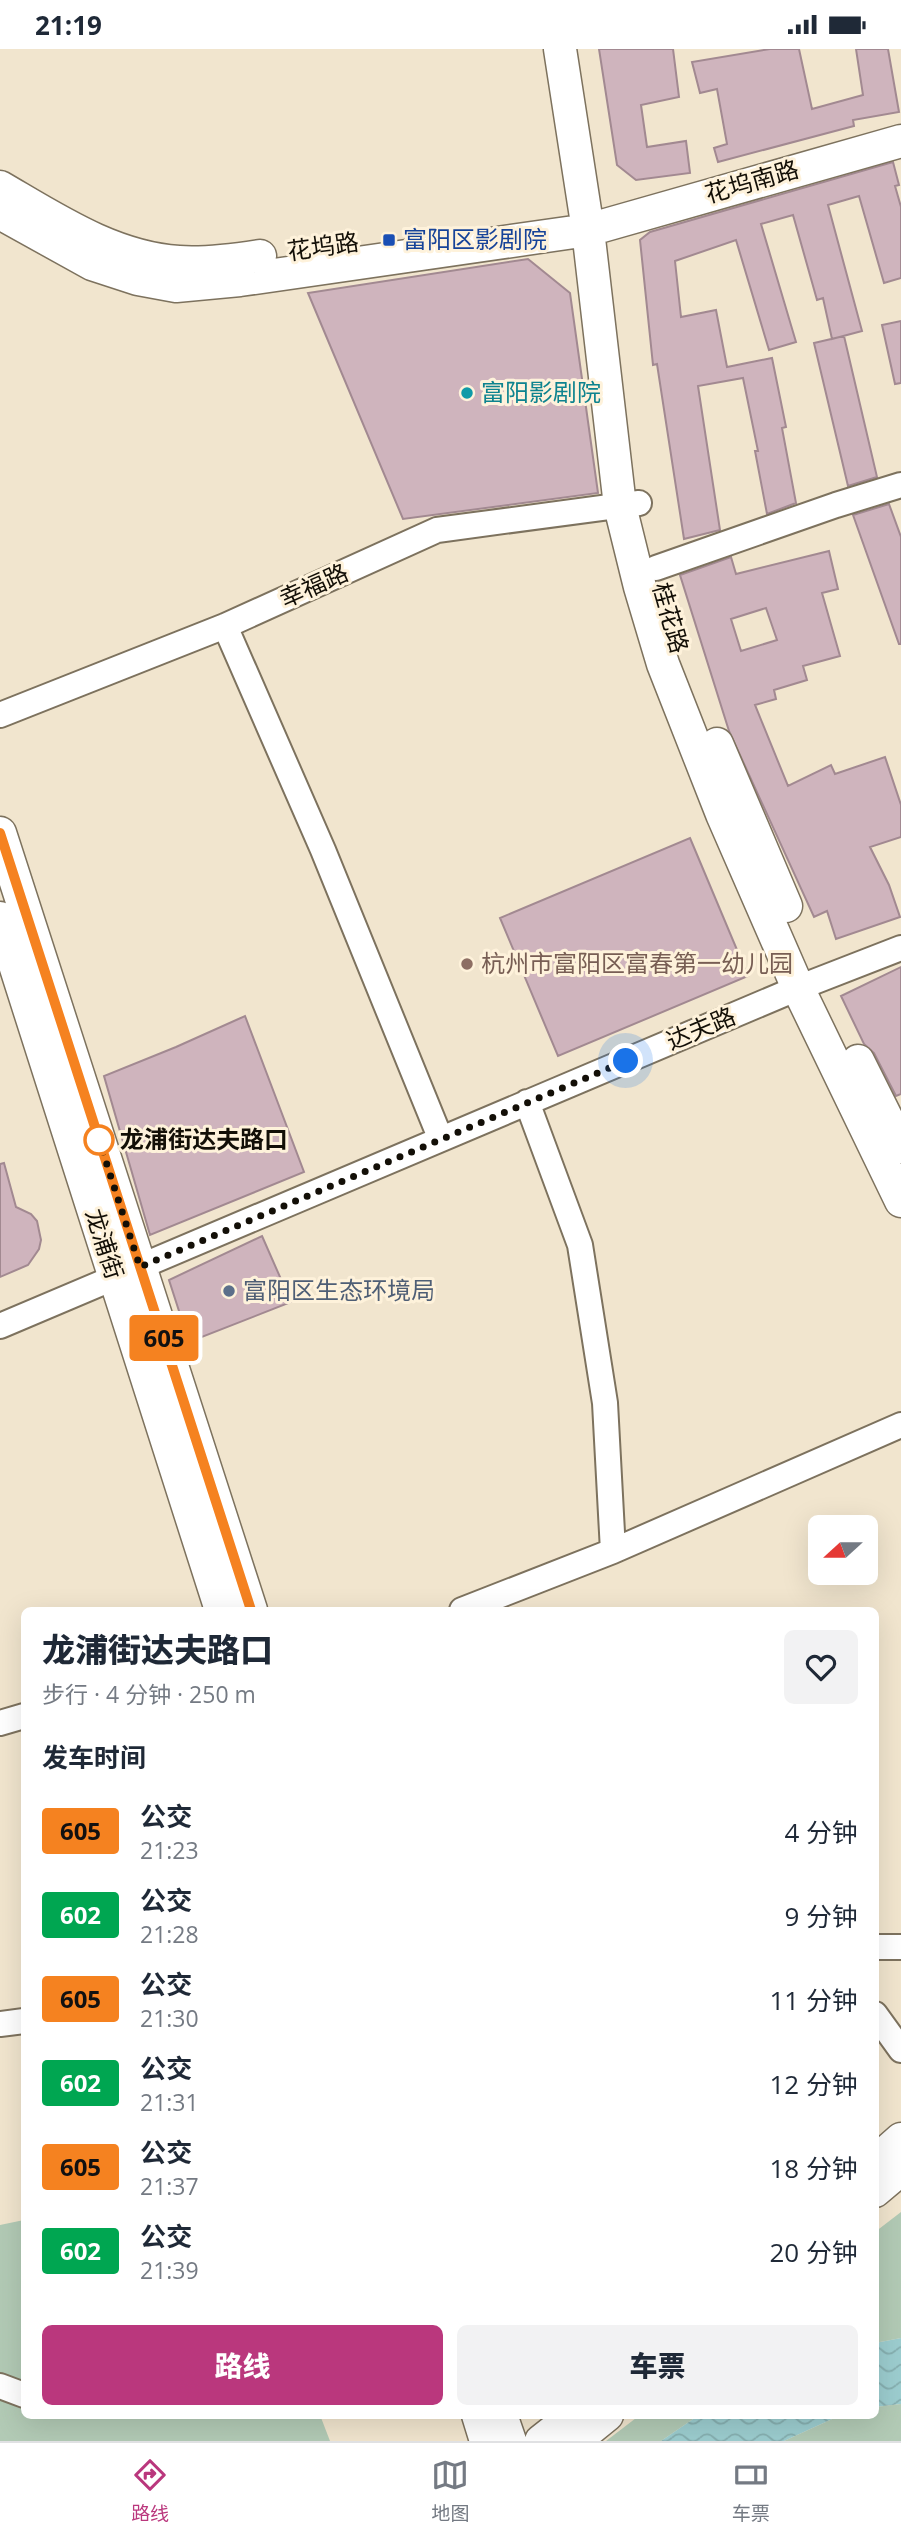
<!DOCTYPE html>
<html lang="zh">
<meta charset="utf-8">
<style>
:root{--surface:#fff;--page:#f2f2f3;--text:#1f2937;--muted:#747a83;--line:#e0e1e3;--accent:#ba377d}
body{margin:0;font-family:"Open Sans","Noto Sans SC",sans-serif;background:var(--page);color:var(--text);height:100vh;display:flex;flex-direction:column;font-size:26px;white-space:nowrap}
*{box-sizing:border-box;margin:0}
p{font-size:23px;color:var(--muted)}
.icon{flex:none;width:38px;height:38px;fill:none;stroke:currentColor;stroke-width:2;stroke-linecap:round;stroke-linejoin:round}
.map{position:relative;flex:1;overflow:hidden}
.panel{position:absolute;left:21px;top:1558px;width:858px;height:812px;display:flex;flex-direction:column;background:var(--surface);border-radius:10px;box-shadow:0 7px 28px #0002}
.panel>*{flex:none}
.badge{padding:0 14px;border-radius:5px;font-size:24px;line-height:46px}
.needle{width:46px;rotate:249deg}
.controls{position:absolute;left:808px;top:1466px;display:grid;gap:14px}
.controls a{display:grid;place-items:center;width:70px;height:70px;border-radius:10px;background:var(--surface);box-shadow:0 7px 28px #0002;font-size:35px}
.you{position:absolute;width:35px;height:35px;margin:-18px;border:5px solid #fff;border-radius:50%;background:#1a73e8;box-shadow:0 0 0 10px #1a73e833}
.map>.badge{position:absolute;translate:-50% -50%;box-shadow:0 0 0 4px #fff}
h2{padding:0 21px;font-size:26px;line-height:63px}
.round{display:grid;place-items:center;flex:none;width:74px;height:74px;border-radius:10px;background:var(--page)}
.headline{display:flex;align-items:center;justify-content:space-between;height:119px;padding:0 21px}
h1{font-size:33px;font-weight:800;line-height:52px}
.primary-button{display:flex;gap:14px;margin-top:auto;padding:14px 21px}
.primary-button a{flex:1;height:80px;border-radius:10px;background:var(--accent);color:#fff;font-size:28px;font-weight:800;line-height:80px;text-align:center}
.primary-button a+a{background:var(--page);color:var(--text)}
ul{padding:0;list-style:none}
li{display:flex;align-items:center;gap:21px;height:84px;padding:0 21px}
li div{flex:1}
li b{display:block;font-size:26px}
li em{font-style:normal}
li .badge{min-width:77px;font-weight:700;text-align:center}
.status{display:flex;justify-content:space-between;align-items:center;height:49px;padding:0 35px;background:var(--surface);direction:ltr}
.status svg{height:19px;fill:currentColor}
.tab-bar{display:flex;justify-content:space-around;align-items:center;height:98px;border-top:2px solid var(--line);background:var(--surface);font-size:19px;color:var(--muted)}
.tab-bar a{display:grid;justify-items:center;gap:4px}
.tab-bar .selected{color:var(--accent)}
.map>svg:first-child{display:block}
.park{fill:#b2cab5}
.water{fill:url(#water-waves)}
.building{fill:#cfb4bd;stroke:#a28991;stroke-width:2;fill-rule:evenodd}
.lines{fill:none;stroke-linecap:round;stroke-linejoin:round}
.minor-casing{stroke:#7d725e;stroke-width:28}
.major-casing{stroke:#7d725e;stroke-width:35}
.minor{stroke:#fff;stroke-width:24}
.major{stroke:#fff;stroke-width:32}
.line-casing{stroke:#fff;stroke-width:16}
.line{stroke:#f58220;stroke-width:10}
.walk{stroke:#130f07;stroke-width:7;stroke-dasharray:0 12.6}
.transit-dot{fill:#1a4fb4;stroke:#fef2db;stroke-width:2.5}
.culture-dot{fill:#0f9aa8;stroke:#fef2db;stroke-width:2.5}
.education-dot{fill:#8d6e63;stroke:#fef2db;stroke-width:2.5}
.stop-dot{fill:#fff;stroke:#f58220;stroke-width:3.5}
.service-dot{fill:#5c6f8a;stroke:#fef2db;stroke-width:2.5}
.labels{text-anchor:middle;stroke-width:6;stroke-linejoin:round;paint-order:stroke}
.street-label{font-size:24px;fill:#130f07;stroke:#fef2db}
.transit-label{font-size:24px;fill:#164399;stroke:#fef2db;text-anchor:start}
.culture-label{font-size:24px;fill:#0d838f;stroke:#fef2db;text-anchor:start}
.education-label{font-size:24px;fill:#785e54;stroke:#fef2db;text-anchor:start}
.stop-label{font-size:24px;font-weight:bold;fill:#130f07;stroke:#fef2db;text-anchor:start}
.service-label{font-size:24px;fill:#4e5e75;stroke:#fef2db;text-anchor:start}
</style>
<div class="status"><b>21:19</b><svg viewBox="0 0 49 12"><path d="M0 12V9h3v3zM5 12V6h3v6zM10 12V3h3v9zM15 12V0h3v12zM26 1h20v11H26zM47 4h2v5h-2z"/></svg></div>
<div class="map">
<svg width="901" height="2392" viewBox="0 0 901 2392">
<defs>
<pattern id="water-waves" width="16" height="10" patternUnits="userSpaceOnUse" patternTransform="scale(1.75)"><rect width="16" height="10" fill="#9ccdcf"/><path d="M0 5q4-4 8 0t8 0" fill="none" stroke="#86afb0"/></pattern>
</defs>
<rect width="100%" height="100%" fill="#f1e5ce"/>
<path class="park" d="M901 2163V2289L875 2294V2183Z
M24 2171V2366H320L330 2392H0V2176Z
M901 2355V2392H784L841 2366H875V2358Z
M640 2366H699L661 2392H606Z"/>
<path class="water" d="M901 2289V2355L875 2358V2294Z
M699 2366H841L784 2392H661Z"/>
<path class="building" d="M599 0H673L679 48 641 56 647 98 686 92 690 124 636 131 617 116Z
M770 0H799L812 60 863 46 856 0H888L899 63 853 71 854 77 718 113 714 99 727 95 717 40 700 44 692 13Z
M893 113 899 136 895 137 901 158V229L884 234 859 147 828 156 862 282 832 290 823 249 817 251 793 166 761 175 796 293 769 301 736 191 675 212 681 268 716 261 727 318 772 309 786 378 782 379 796 454 767 465 755 402H758L743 329 698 337 720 481 684 490 657 315 653 316 640 191 650 183Z
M528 210 570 244 598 444 403 470 308 244Z
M901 272V334L895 335 882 276Z
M844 287 877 428 848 437 814 294Z
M889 455 901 488V595H899L853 466Z
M829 502 838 540 822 544 840 607 803 617 807 631 774 641 776 650 755 656 788 737 831 716 835 725 885 708 901 756V788L870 798 889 836 900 868 836 890 827 862 814 868 729 682 680 526 731 508 736 525ZM766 559 777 591 741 602 731 570Z
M690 789 748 927 558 1007 500 869Z
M901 918V1045L896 1047 874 1004 864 995 841 947Z
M245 967 304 1123 150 1186 104 1027 176 998Z
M4 1114 16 1158 31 1165 37 1172 41 1191 39 1200 28 1216 0 1228V1115Z
M262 1187 291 1253 189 1293 169 1231Z"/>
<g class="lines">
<g class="minor-casing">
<path id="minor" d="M656 519 836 456 901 436
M225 577 323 801 437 1081
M0 666 225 577 437 481 639 454
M527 1053 580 1196 605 1354 613 1502
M0 1277 798 939 901 899
M462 1561 613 1502 901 1376
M0 1674 24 1667
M875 1898H901
M875 1965 901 2001
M0 1975 24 1972
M0 2337 24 2346"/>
</g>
<g class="major-casing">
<path id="major" d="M560 0 588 181 620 457 640 538 663 615 722 765 798 939 901 1152
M0 138C55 170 113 209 179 213 205 215 234 211 260 207
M0 164 92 215 138 230 176 237 240 231 588 181 901 92
M717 695 786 857
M0 784 251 1561
M0 869 221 1561
M858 1012 901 1098
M875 2113 901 2090
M875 2142 901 2120
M478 2366 486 2392
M501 2366 510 2392
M541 2392 574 2366
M575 2392 607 2366"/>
</g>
<use href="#minor" class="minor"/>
<use href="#major" class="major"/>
</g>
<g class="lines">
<g class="line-casing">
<path id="line" d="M0 784 251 1561"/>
</g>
<use href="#line" class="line"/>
<path class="walk" d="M99 1091 140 1218 626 1012"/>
</g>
<rect class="transit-dot" x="382" y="184" width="14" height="14" rx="3.5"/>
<circle class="culture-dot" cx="467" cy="344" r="7"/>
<circle class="education-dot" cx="467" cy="915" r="7"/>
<circle class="stop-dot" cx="99" cy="1091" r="14"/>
<circle class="service-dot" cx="229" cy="1242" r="7"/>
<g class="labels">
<g class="street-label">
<text transform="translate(752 133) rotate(-16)" y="8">花坞南路</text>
<text transform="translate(323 198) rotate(-8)" y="8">花坞路</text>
<text transform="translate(314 537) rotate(-24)" y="8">幸福路</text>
<text transform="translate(670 569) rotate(74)" y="8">桂花路</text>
<text transform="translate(701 980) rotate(-23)" y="8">达夫路</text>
<text transform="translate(104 1195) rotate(72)" y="8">龙浦街</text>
</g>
<g class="transit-label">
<text x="403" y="199">富阳区影剧院</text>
</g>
<g class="culture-label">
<text x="481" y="352">富阳影剧院</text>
</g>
<g class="education-label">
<text x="481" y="923">杭州市富阳区富春第一幼儿园</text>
</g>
<g class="stop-label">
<text x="120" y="1099">龙浦街达夫路口</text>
</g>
<g class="service-label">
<text x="243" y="1250">富阳区生态环境局</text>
</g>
</g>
</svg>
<div class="controls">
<a><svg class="needle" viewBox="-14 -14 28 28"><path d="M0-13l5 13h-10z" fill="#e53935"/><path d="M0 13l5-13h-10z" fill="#747a83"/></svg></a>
</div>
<div class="you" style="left:626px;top:1012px"></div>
<b class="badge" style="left:164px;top:1289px;background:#f58220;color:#111">605</b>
<section class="panel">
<div class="headline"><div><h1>龙浦街达夫路口</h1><p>步行 · 4 分钟 · 250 m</p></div><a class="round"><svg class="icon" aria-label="heart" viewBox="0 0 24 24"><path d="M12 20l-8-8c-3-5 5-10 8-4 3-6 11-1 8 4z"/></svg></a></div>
<h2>发车时间</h2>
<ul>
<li><span class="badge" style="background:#f58220;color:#111">605</span><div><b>公交</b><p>21:23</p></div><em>4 分钟</em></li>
<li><span class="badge" style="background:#00a651;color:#fff">602</span><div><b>公交</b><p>21:28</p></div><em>9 分钟</em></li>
<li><span class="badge" style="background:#f58220;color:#111">605</span><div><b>公交</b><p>21:30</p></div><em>11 分钟</em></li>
<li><span class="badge" style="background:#00a651;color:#fff">602</span><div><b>公交</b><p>21:31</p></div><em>12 分钟</em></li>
<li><span class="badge" style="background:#f58220;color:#111">605</span><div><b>公交</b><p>21:37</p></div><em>18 分钟</em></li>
<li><span class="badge" style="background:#00a651;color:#fff">602</span><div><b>公交</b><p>21:39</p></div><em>20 分钟</em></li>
</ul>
<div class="primary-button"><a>路线</a><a>车票</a></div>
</section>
</div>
<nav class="tab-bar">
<a class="selected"><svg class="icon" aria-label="directions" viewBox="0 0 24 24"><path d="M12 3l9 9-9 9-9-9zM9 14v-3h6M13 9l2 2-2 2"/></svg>路线</a>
<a><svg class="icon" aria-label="map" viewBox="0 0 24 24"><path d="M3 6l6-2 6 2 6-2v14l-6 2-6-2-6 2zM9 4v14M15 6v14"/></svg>地图</a>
<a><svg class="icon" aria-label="tickets" viewBox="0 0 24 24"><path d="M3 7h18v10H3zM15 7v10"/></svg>车票</a>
</nav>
